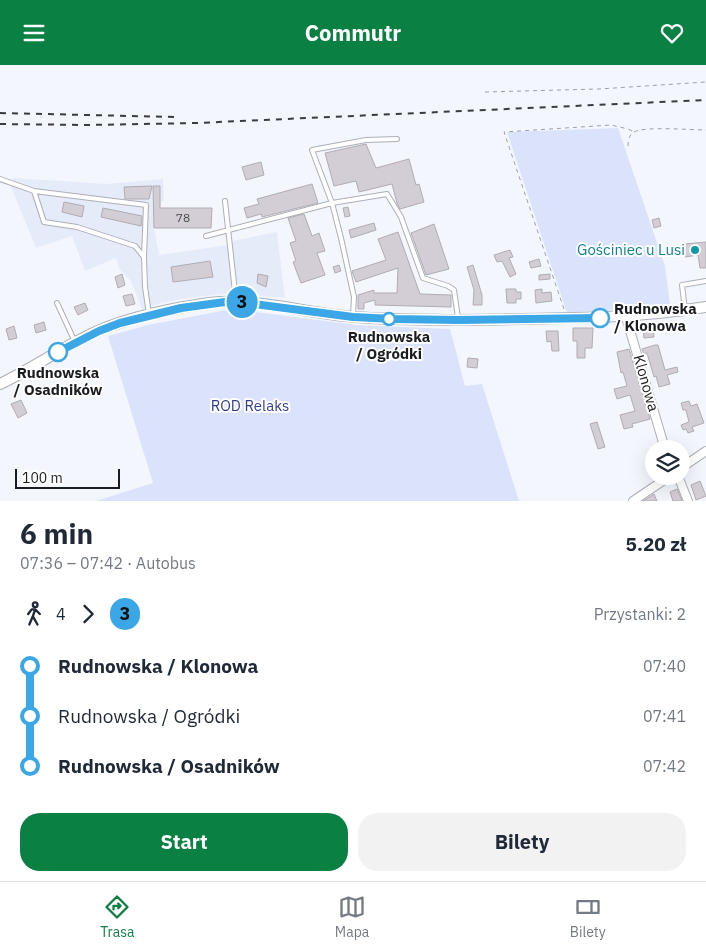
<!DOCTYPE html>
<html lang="pl">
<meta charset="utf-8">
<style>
:root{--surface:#fff;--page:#f2f2f3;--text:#1f2937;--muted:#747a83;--line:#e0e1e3;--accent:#0b8043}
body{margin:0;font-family:"IBM Plex Sans",sans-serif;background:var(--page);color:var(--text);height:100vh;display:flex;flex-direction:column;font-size:19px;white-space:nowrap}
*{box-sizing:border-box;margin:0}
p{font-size:16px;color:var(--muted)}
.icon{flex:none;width:28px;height:28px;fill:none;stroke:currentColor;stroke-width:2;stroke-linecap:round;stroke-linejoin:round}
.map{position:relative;height:436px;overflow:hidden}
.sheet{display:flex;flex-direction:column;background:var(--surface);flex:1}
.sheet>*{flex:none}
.badge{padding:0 10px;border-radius:16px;font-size:18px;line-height:32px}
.tools{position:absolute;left:645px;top:375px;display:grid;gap:10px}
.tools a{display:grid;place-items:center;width:45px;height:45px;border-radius:50%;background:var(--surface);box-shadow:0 5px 20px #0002;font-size:25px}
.scale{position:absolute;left:15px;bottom:12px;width:105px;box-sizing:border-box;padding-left:5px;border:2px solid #1b1c1f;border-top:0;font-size:14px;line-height:18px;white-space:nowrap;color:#1b1c1f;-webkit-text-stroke:4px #fff;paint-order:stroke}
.map>.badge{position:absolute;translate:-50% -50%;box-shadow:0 0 0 2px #fff}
.legs{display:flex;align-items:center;gap:8px;height:55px;padding:0 20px;font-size:16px}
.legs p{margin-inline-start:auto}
.summary{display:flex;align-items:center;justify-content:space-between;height:85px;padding:0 20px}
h1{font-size:28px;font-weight:800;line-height:38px}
.button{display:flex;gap:10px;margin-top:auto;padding:10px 20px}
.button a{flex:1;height:58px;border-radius:20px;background:var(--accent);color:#fff;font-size:20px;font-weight:800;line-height:58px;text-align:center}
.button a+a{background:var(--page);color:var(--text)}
ul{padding:0 20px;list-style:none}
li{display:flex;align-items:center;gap:18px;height:50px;font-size:19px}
li i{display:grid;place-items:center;width:8px;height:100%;margin:0 6px;background:currentColor}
li i::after{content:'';width:12px;height:12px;margin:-6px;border:4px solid;border-radius:50%;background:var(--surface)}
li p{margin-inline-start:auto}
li:first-child i{background:linear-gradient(#0000 50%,currentColor 0)}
li:last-child i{background:linear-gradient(currentColor 50%,#0000 0)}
header{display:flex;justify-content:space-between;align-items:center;height:65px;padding:0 20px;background:var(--accent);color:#fff;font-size:22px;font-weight:800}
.dock{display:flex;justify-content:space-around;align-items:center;height:70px;border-top:1px solid var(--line);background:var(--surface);font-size:14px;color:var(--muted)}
.dock a{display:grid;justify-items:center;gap:2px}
.dock .on{color:var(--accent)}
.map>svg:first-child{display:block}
.built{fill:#e6ebf9}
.green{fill:#dbe2fc}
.building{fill:#d3ced5;stroke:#b0acb2}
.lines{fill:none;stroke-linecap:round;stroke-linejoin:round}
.service-casing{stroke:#adafb6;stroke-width:6}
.minor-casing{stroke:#adafb6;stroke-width:10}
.secondary-casing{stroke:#adafb6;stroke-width:12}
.path{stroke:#9d9fa5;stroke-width:1;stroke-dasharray:4 4;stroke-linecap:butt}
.service{stroke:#fff;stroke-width:4}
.minor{stroke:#fff;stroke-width:8}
.secondary{stroke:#fff;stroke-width:10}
.rail{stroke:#3b3c40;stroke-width:2;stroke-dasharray:6 6;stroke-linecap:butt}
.line-1-casing{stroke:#fff;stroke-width:11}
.line-1{stroke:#3ba7e7;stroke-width:8}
.culture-dot{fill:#0f9aa8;stroke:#fff;stroke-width:2}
.stop-1-dot{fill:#fff;stroke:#3ba7e7;stroke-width:2.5}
.labels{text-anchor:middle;stroke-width:4;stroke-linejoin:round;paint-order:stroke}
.number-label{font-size:12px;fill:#49484c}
.culture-label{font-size:15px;fill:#0d838f;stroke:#fff;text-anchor:end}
.stop-label{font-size:15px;font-weight:bold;fill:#1b1c1f;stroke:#fff}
.street-label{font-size:15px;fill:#1b1c1f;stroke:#fff}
.park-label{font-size:15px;fill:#313d8d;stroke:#fff}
</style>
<header><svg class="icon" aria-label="menu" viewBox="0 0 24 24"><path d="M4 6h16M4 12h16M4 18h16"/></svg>Commutr<svg class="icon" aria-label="heart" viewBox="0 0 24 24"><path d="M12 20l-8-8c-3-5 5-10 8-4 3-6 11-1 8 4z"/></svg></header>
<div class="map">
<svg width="706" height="436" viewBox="0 0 706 436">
<rect width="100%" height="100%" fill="#f4f6fe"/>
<path class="built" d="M14 113 106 119 163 114 164 135 160 139H154V163L159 190 228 180 232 228 187 233 161 238 142 244 131 216 120 205 116 193 85 206 72 171 36 183 9 117Z
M277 167 285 233 238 229 232 176Z"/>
<path class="green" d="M618 63 665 201 670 240 567 248 507 67Z
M226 245 249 246 357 260 450 264 465 321 482 319 519 436H96L153 418 108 271 148 260Z"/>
<path class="building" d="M366 79 376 103 409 94 416 120 419 119 424 137 400 144 397 138 392 119 359 127 356 116 334 121 325 88Z
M261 97 264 110 246 115 242 102Z
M312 119 318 138 262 152 261 149 247 153 244 143 259 139 257 134Z
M152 121 149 134H125L124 122Z
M153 121H160V143H212L211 163H154Z
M64 137 84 141 82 152 62 147Z
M348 142 350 151 345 152 343 143Z
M103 143 142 151 141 161 101 152Z
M304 149 312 171 319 168 325 186 317 188 325 210 301 218 293 197 296 196 290 178 296 176 288 153Z
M659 153 661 161 654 163 652 155Z
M374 158 376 165 351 173 349 165Z
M434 159 449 204 426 210 411 168Z
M398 167 420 229 451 230V242L375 240V235L364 238V244H358V230L374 225V228H397L398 203 356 217 352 206 386 195 378 174Z
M706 177V203H700L698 190 685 192 684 179Z
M510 185 513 192 509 193 516 209 510 212 502 196 497 197 494 190Z
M539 194 541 201 531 203 529 197Z
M210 196 213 212 173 217 171 202Z
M339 200 341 206 335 208 333 202Z
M473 200 482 230V240H473L474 225 467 202Z
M122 209 125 220 118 223 115 212Z
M258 209 268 211 266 222 257 218Z
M550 209V214L539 215V210Z
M506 224H516V227H521V234H516V238H507Z
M542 224V228L551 227 552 236 536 238 535 225Z
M132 229 135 239 126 241 123 231Z
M85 238 88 245 78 250 74 242Z
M44 257 46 265 36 268 34 260Z
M14 261 17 273 9 275 6 264Z
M653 262 654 272 644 273 643 263Z
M573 263H593L592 283H585V293H577V276H573Z
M546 266H558L559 286H552L551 276 547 277Z
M655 280H658L665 305 677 302 678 307 667 310 670 319 659 322 656 311 654 312 647 288 644 289 642 284Z
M629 284 650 354 632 359 633 362 624 364 620 350 635 346 630 330 617 334 614 324 627 321 623 307 621 308 617 287Z
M468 293 478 294 477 303 467 302Z
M21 335 27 348 18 353 11 339Z
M689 336 691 341 697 339 704 358 692 362 694 366 688 368 686 364 683 365 681 360 689 357 686 345H683L681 338Z
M597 357 605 382 598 384 590 359Z
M700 416 706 431 696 435 691 420Z
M677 424 682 436H673L670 427Z
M654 429 657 436H643L651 431Z"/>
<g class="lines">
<g class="service-casing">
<path id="service" d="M0 114 34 126 146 140 144 192 145 222 149 249
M34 126 44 157 77 162 135 181 144 192
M225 136 236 236
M206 171 332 138 387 129 401 152 423 213 448 221 454 225 458 253
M57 238 75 277
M685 245 682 220 706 216
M353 250 354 232 341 173 332 138 312 85 366 75 397 74"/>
</g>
<g class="minor-casing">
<path id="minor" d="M626 252 665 384
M681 403 706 386
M678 411 688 436
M633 436 670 411"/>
</g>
<g class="secondary-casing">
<path id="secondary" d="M0 319C34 303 65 280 100 265 134 251 173 243 209 238 258 232 307 249 356 252 411 256 466 255 522 254 585 253 643 252 706 242"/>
</g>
<path class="path" d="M485 27 599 24 706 17
M628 81C628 76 629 70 634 67 644 61 692 65 706 65
M564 244 504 67 611 60 628 64 634 67"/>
<use href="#service" class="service"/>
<use href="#minor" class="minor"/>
<use href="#secondary" class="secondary"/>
<path class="rail" d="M0 48 175 52
M0 59 88 60 197 58 706 35"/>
</g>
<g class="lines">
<g class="line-1-casing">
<path id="line-1" d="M58 287 99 266 120 258 181 243 225 237 246 238 353 252 394 254 458 255 600 253"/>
</g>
<use href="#line-1" class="line-1"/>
</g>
<circle class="culture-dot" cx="695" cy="185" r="5"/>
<g class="stop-1-dot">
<circle cx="600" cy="253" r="9"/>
<circle cx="389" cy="254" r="6"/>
<circle cx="58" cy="287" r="9"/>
</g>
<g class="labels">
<g class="number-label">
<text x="183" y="157">78</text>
</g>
<g class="culture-label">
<text x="685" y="190">Gościniec u Lusi</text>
</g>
<g class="stop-label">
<text x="614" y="249" text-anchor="start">Rudnowska<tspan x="614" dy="17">/ Klonowa</tspan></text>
<text x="389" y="277">Rudnowska<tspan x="389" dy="17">/ Ogródki</tspan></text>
<text x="58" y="313">Rudnowska<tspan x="58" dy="17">/ Osadników</tspan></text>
</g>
<g class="street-label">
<text transform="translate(646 318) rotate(74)" y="5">Klonowa</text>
</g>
<g class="park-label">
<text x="250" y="346">ROD Relaks</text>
</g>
</g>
</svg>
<div class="tools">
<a><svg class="icon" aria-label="layers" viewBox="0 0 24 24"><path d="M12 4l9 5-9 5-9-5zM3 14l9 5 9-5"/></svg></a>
</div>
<div class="scale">100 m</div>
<b class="badge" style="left:242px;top:237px;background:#3ba7e7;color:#111">3</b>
</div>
<section class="sheet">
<div class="summary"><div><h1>6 min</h1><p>07:36 – 07:42 · Autobus</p></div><b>5.20 zł</b></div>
<div class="legs"><svg class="icon" aria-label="walk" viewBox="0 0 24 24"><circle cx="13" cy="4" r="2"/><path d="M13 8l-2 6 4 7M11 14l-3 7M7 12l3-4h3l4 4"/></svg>4<svg class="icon" aria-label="forward" viewBox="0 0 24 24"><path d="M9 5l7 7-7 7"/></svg><b class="badge" style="background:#3ba7e7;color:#111">3</b><p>Przystanki: 2</p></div>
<ul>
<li><i style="color:#3ba7e7"></i><b>Rudnowska / Klonowa</b><p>07:40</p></li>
<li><i style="color:#3ba7e7"></i><span>Rudnowska / Ogródki</span><p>07:41</p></li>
<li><i style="color:#3ba7e7"></i><b>Rudnowska / Osadników</b><p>07:42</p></li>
</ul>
<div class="button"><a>Start</a><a>Bilety</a></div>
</section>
<nav class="dock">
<a class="on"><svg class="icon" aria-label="directions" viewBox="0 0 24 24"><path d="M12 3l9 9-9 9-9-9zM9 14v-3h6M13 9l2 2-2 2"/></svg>Trasa</a>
<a><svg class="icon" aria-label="map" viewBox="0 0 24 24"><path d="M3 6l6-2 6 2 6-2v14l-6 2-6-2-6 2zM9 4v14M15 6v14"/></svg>Mapa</a>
<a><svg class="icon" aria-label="tickets" viewBox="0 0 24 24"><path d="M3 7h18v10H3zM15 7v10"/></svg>Bilety</a>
</nav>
